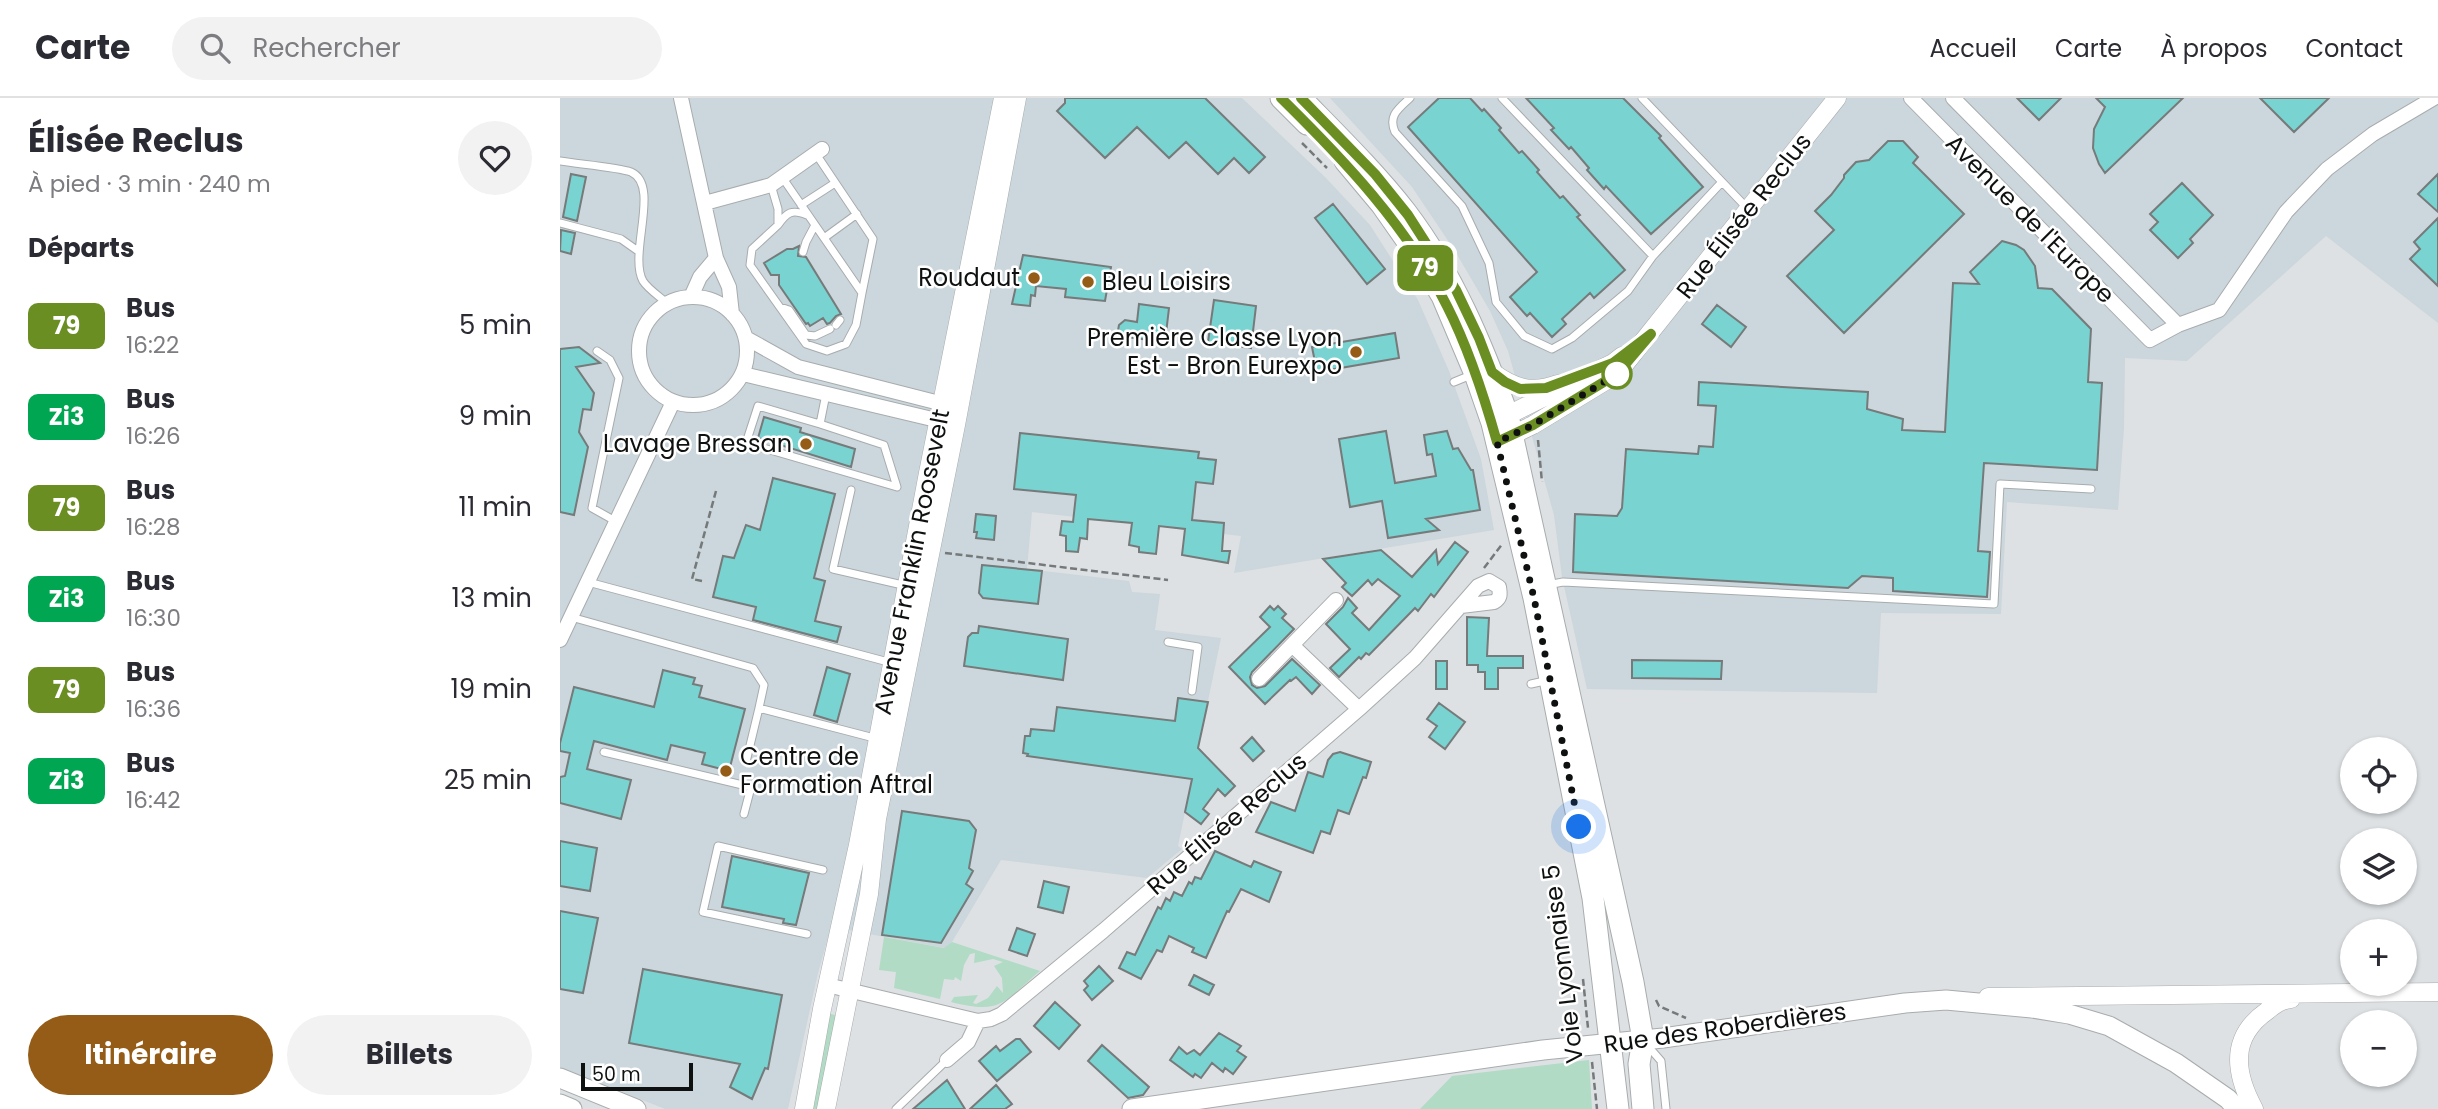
<!DOCTYPE html>
<html lang="fr">
<meta charset="utf-8">
<style>
:root{--surface:#fff;--page:#f2f2f3;--text:#2b2b33;--muted:#7c7c81;--line:#e1e1e2;--accent:#945c16}
body{margin:0;font-family:Poppins,sans-serif;background:var(--page);color:var(--text);height:100vh;display:flex;flex-direction:column;font-size:26px;white-space:nowrap}
*{box-sizing:border-box;margin:0}
p{font-size:23px;color:var(--muted)}
.icon{flex:none;width:38px;height:38px;fill:none;stroke:currentColor;stroke-width:2;stroke-linecap:round;stroke-linejoin:round}
.map{position:relative;flex:1;overflow:hidden}
.details{display:flex;flex-direction:column;background:var(--surface);width:560px}
.details>*{flex:none}
.badge{padding:0 14px;border-radius:10px;font-size:24px;line-height:46px}
.controls{position:absolute;left:1780px;top:639px;display:grid;gap:14px}
.controls a{display:grid;place-items:center;width:77px;height:77px;border-radius:50%;background:var(--surface);box-shadow:0 2px 5px #0004;font-size:35px}
.scale{position:absolute;left:21px;bottom:18px;width:112px;box-sizing:border-box;padding-left:7px;border:4px solid #0f1111;border-top:0;font-size:19px;line-height:24px;white-space:nowrap;color:#0f1111;-webkit-text-stroke:5px #fff;paint-order:stroke}
.you{position:absolute;width:35px;height:35px;margin:-18px;border:5px solid #fff;border-radius:50%;background:#1a73e8;box-shadow:0 0 0 10px #1a73e833}
.map>.badge{position:absolute;translate:-50% -50%;box-shadow:0 0 0 4px #fff}
h2{padding:0 28px;font-size:26px;line-height:63px}
.round{display:grid;place-items:center;flex:none;width:74px;height:74px;border-radius:37px;background:var(--page)}
.overview{display:flex;align-items:center;justify-content:space-between;height:119px;padding:0 28px}
h1{font-size:33px;font-weight:700;line-height:52px}
.action{display:flex;gap:14px;margin-top:auto;padding:14px 28px}
.action a{flex:1;height:80px;border-radius:42px;background:var(--accent);color:#fff;font-size:28px;font-weight:700;line-height:80px;text-align:center}
.action a+a{background:var(--page);color:var(--text)}
ul{padding:0;list-style:none}
li{display:flex;align-items:center;gap:21px;height:91px;padding:0 28px}
li div{flex:1}
li b{display:block;font-size:26px}
li em{font-style:normal}
li .badge{min-width:77px;font-weight:700;text-align:center}
header{display:flex;align-items:center;gap:42px;box-sizing:border-box;height:98px;padding:0 35px;background:var(--surface);border-bottom:2px solid var(--line)}
header strong{font-size:33px}
nav{display:flex;gap:38px;margin-inline-start:auto;font-size:24px}
.search{width:490px;height:63px;background:var(--page);display:flex;align-items:center;gap:18px;box-sizing:border-box;padding:0 24px;border-radius:38px;color:var(--muted);font-size:26px}
main{display:flex;flex:1;min-height:0}
.map>svg:first-child{display:block}
.built{fill:#cbd7dc}
.green{fill:#b1dbc5}
.building{fill:#78d3d1;stroke:#767a7a;stroke-width:2}
.lines{fill:none;stroke-linecap:round;stroke-linejoin:round}
.service-casing{stroke:#a8acad;stroke-width:9}
.minor-casing{stroke:#a8acad;stroke-width:16}
.tertiary-casing{stroke:#a8acad;stroke-width:19}
.secondary-casing{stroke:#a8acad;stroke-width:21}
.primary-casing{stroke:#a8acad;stroke-width:23}
.path{stroke:#76797a;stroke-width:2.5;stroke-dasharray:7 3.5;stroke-linecap:butt}
.service{stroke:#fff;stroke-width:7}
.minor{stroke:#fff;stroke-width:14}
.tertiary{stroke:#fff;stroke-width:18}
.secondary{stroke:#fff;stroke-width:19}
.primary{stroke:#fff;stroke-width:21}
.line-casing{stroke:#fff;stroke-width:16}
.line{stroke:#6b8e23;stroke-width:10}
.walk{stroke:#0f1111;stroke-width:7;stroke-dasharray:0 12.6}
.poi-dot{fill:#945c16;stroke:#fff;stroke-width:2.5}
.stop-dot{fill:#fff;stroke:#6b8e23;stroke-width:3.5}
.labels{text-anchor:middle;stroke-width:5;stroke-linejoin:round;paint-order:stroke}
.street-label{font-size:24px;fill:#0f1111;stroke:#fff}
.poi-label{font-size:24px;fill:#0f1111;stroke:#fff;text-anchor:end}
</style>
<header>
<strong>Carte</strong>
<div class="search"><svg class="icon" aria-label="search" viewBox="0 0 24 24"><circle cx="10" cy="10" r="6"/><path d="M15 15l6 6"/></svg>Rechercher</div>
<nav><a>Accueil</a><a>Carte</a><a>À propos</a><a>Contact</a></nav>
</header>
<main>
<section class="details">
<div class="overview"><div><h1>Élisée Reclus</h1><p>À pied · 3 min · 240 m</p></div><a class="round"><svg class="icon" aria-label="heart" viewBox="0 0 24 24"><path d="M12 20l-8-8c-3-5 5-10 8-4 3-6 11-1 8 4z"/></svg></a></div>
<h2>Départs</h2>
<ul>
<li><span class="badge" style="background:#6b8e23;color:#fff">79</span><div><b>Bus</b><p>16:22</p></div><em>5 min</em></li>
<li><span class="badge" style="background:#00a651;color:#fff">Zi3</span><div><b>Bus</b><p>16:26</p></div><em>9 min</em></li>
<li><span class="badge" style="background:#6b8e23;color:#fff">79</span><div><b>Bus</b><p>16:28</p></div><em>11 min</em></li>
<li><span class="badge" style="background:#00a651;color:#fff">Zi3</span><div><b>Bus</b><p>16:30</p></div><em>13 min</em></li>
<li><span class="badge" style="background:#6b8e23;color:#fff">79</span><div><b>Bus</b><p>16:36</p></div><em>19 min</em></li>
<li><span class="badge" style="background:#00a651;color:#fff">Zi3</span><div><b>Bus</b><p>16:42</p></div><em>25 min</em></li>
</ul>
<div class="action"><a>Itinéraire</a><a>Billets</a></div>
</section>
<div class="map">
<svg width="1878" height="1011" viewBox="0 0 1878 1011">
<rect width="100%" height="100%" fill="#dde1e3"/>
<path class="built" d="M0 0H682L766 80 810 127 858 202 889 273 921 361 934 432 674 475 681 438 472 414 467 471 569 483 572 494 600 496 595 532 661 540 618 748 622 751 587 780 441 762 392 844 385 850 271 829 258 875 228 1011H105L0 969Z
M770 0H1878V225L1766 138 1627 263 1565 260 1564 330 1558 412 1447 404 1441 516 1321 515 1317 595 1027 591 1002 479 994 417 948 253 930 213 895 153 852 89Z"/>
<path class="green" d="M324 839 384 850 392 844 480 873C443 904 442 917 391 904L394 899 418 897 413 905 416 906 428 900 437 888 443 895 442 880 434 868 443 864 433 861 414 865 415 855 410 856 404 867 401 883 395 879 394 882 384 881 380 901 334 890 336 874 319 872Z
M266 915 280 918 261 1011H248Z
M1029 962 1032 1011H860L892 978Z"/>
<path class="building" d="M505 0H645L705 59 689 75 674 60 658 76 626 44 609 60 577 29 545 60 497 13 505 5Z
M879 0H910L922 13 924 11 941 30 939 32 959 55 962 53 979 72 977 74 1000 100 1003 98 1020 117 1017 119 1065 172 1034 200 1030 195 1002 221 1006 226 992 239 970 215 967 218 950 199 977 174 848 29Z
M966 0H1063L1101 38 1099 40 1143 89 1091 136 1046 88 1044 91 1027 72 1029 70 1011 49 1009 51 991 32 994 30Z
M1457 0H1501L1479 22Z
M1536 0H1623L1545 75 1539 66 1533 50 1534 31 1545 9Z
M1700 0H1769L1734 34Z
M1328 43H1343L1358 59 1353 65 1404 116 1284 235 1227 178 1274 132 1255 113 1271 97 1284 80V77L1296 64 1309 62Z
M11 76 26 79 17 123 3 119Z
M1878 76V114L1858 96Z
M1622 85 1653 117 1630 141 1633 145 1618 160 1590 132 1598 124 1590 116Z
M773 106 825 171 807 186 755 120Z
M1878 120V188L1850 161 1860 151 1854 144Z
M1 132 15 135 11 156 0 153Z
M1442 143 1456 147 1464 152 1475 168 1478 190 1492 191 1531 231 1528 284 1542 285 1537 372 1424 365 1418 453 1430 454 1427 499 1333 493V480L1302 478 1288 490 1013 474 1015 416 1057 418 1062 410 1066 351 1138 356 1139 348 1153 349 1156 308 1138 307 1139 284 1308 294 1307 311 1343 321 1342 332 1385 334 1393 185 1419 186 1410 174Z
M239 148 238 158 246 159 281 216 276 218 270 225 267 226 263 220 250 228 248 225 246 226 219 187V177H211L204 165 227 151H233Z
M463 157 551 169 545 203 505 199 506 191 476 188 475 198 471 197 470 208 452 206Z
M654 202 696 208 691 250 648 244Z
M579 206 609 210 605 244 557 238 559 227 565 222 577 224Z
M1157 207 1186 229 1171 249 1142 226Z
M835 235 839 260 757 274 752 249Z
M19 249 40 265 16 269 34 295 31 312 23 311 19 334 28 349 14 417 0 414V251Z
M204 319 241 330 240 334 295 351 291 369 198 340Z
M826 333 835 385 876 378 872 356 867 357 864 337 887 333 893 351 898 350 911 372H913L920 412 866 421 879 432 828 440 822 403 790 409 779 341Z
M460 335 639 354 638 360 656 362 653 386 636 384 632 422 664 425 662 453H670L668 465 622 457 625 431 599 428 596 456 579 454V449L569 447 572 425 528 421 527 441 520 440 518 454 506 453V438L500 437 502 423 513 424 516 397 454 391Z
M213 380 275 396 254 480 265 483 255 523 281 529 277 544 193 522 196 509 153 499 163 458 174 460 186 427 200 432Z
M416 416 436 418 434 442 416 440 417 434H414Z
M895 444 908 454 874 499 871 496 858 513 855 510 809 557 806 555 801 561 799 559 779 579 770 570 790 551 766 526 783 509 788 500 797 510 792 515 809 532 840 498 818 481 812 487 808 482 792 498 782 489 786 485 763 461 821 452 852 479 876 452 878 466Z
M422 467 482 473 478 506 423 500 419 495Z
M710 508 714 512 718 508 726 516 722 520 734 531 692 574 690 579 692 587 697 590 705 588 732 561 760 587 752 596 736 579 731 583 730 582 705 606 669 569 710 529 700 519Z
M907 519 929 520 927 558H963V570H938V591H925V574H918V567H907Z
M419 528 508 541 503 582 404 568 408 539 412 535H418Z
M1072 562 1162 563 1161 581 1072 580Z
M876 563H887V591H876Z
M267 569 290 576 277 624 254 617Z
M103 572 135 580 133 586 142 588 139 599 185 611 169 673 142 666 145 655 111 647 107 662 34 643 27 671 71 682 61 721 0 705V679L5 678 10 655 0 653V645L14 589 94 609Z
M618 600 648 604 638 650 675 688 665 698 658 691 643 711 649 716 641 726 625 714 632 681 467 658 468 656 463 655 465 638H470L471 631 494 633 497 609 615 623Z
M879 605 905 624 885 651 869 639 877 628 867 621Z
M692 639 704 653 693 663 681 650Z
M780 654 811 664 806 680 803 679 789 716 778 712 770 736 761 733 753 755 696 734 711 704 735 713 748 674 763 679 768 662 773 656Z
M342 713 409 723 416 732 409 770 413 773 406 786 413 791 381 845 322 837Z
M0 743 37 750 30 793 0 788Z
M655 753 691 769 694 763 721 774 709 804 681 791 669 814 667 813 646 860 632 854 634 850 609 838 602 854 597 852 581 881 559 870 567 854 575 857 598 809 601 811 606 800 610 803 614 794 622 798 629 784 632 786 635 779 641 781Z
M172 758 249 775 236 827 223 825 224 821 162 809Z
M484 783 509 789 503 815 478 809Z
M0 813 38 820 23 895 0 891Z
M457 830 475 836 467 858 449 852Z
M539 868 553 883 532 902 524 892 528 888 524 883Z
M83 871 222 897 208 971 205 970 192 1001 170 989 180 966 69 945Z
M634 877 654 887 649 897 629 887Z
M495 904 520 927 499 951 474 928Z
M659 935 681 948 677 953 686 959 673 976 665 970 663 974 652 965 641 980 635 976 633 979 610 962 619 949 627 956 634 952 640 957Z
M456 941H460L471 954 437 983 419 963 436 948 440 953Z
M542 947 589 989 583 997 568 1000 528 963Z
M387 982 405 1011H353Z
M436 987 452 1006 445 1011H410Z"/>
<g class="lines">
<g class="service-casing">
<path id="service" d="M850 0C838 11 828 18 835 34L902 108 929 165 936 204 964 238 992 251 1012 240 1068 193 1093 158 1161 85
M942 0 1093 158
M1082 0 1188 111
M256 56 313 141 302 195
M0 63C17 66 57 69 71 74 101 87 68 156 83 183 88 191 100 199 107 205
M211 87 218 111V127L192 151 190 167 246 246 267 253 286 246 296 227 302 195 222 79
M241 107 275 85
M0 125 61 141 78 153
M218 127C227 114 232 111 247 117
M264 140 297 116
M243 154 246 144 255 127
M846 185 864 175
M220 209 229 212 246 237 255 238 270 231
M276 227 280 222
M37 253 50 262 59 280 32 410 57 424
M894 284 911 277
M260 326 198 308 186 345 337 389 324 347 260 326 266 296
M291 392 273 471 347 488
M28 484 332 565
M987 487 1003 484 1434 506 1440 386 1531 391
M11 519 193 570 204 587 199 610
M608 544 638 549 632 593
M971 586 989 582
M44 654 191 689 184 716
M186 664 199 610 318 641
M247 836 143 814 158 748 263 772
M1087 947 1101 963 1106 1011
M336 1011 387 962"/>
</g>
<g class="minor-casing">
<path id="minor" d="M121 0 156 160 169 189 172 216
M1351 0 1590 242 1618 227 1659 212 1726 114 1767 71 1813 36 1874 0
M1393 0 1618 227
M145 105 211 87 262 51
M79 253a54 54 0 1 1 108 0a54 54 0 1 1-108 0Z
M131 199 140 179 156 160
M186 240 238 269 399 310
M183 276 389 325
M776 502 732 547 799 611
M0 542 113 304
M699 581 732 547
M267 887 418 923 431 921 442 916 543 833 799 611 855 560 918 488 929 483 939 489C940 496 941 500 934 504L901 508
M387 962 408 944 418 923"/>
</g>
<g class="tertiary-casing">
<path id="tertiary" d="M932 274C954 290 971 296 998 286
M938 322 1053 265 1062 258
M940 343 973 327 1057 276 1277 0
M1428 899 1878 894
M244 1011 262 911 298 747 368 375 443 0
M266 1011 309 796 317 721 396 327 457 0
M1694 1011C1674 974 1670 939 1707 913 1715 906 1721 902 1731 901"/>
</g>
<g class="secondary-casing">
<path id="secondary" d="M0 980 76 1011
M0 1006 12 1011
M572 1011 983 952 1103 940 1345 905 1386 902 1472 910 1509 916 1549 928 1616 965 1668 1001 1677 1011"/>
</g>
<g class="primary-casing">
<path id="primary" d="M721 0 747 26
M741 0C777 37 814 73 846 114 893 176 922 246 948 318L1073 884 1083 942 1079 966 1083 1011
M785 63 821 106 861 163 882 198 915 276 932 325 974 500 1033 800 1058 1011"/>
</g>
<path class="path" d="M742 45 767 70
M978 342 982 384
M385 455 608 482
M924 470 943 445
M142 483 132 481 156 393
M1023 881 1028 930
M1096 902 1099 908 1126 920
M1032 964 1037 1011"/>
<use href="#service" class="service"/>
<use href="#minor" class="minor"/>
<use href="#tertiary" class="tertiary"/>
<use href="#secondary" class="secondary"/>
<use href="#primary" class="primary"/>
</g>
<g class="lines">
<g class="line-casing">
<path id="line" d="M721 0C784 62 847 128 887 208 909 251 924 298 937 344L973 327 1057 276 1091 236 1053 265 986 290 960 291 945 284 932 274 919 240 896 192 848 117 815 76 741 0"/>
</g>
<use href="#line" class="line"/>
<path class="walk" d="M1019 729 974 500 937 344 973 327 1057 276"/>
</g>
<g class="poi-dot">
<circle cx="474" cy="180" r="7"/>
<circle cx="528" cy="184" r="7"/>
<circle cx="796" cy="254" r="7"/>
<circle cx="246" cy="346" r="7"/>
<circle cx="166" cy="673" r="7"/>
</g>
<circle class="stop-dot" cx="1057" cy="276" r="14"/>
<g class="labels">
<g class="street-label">
<text transform="translate(1184 118) rotate(-52)" y="8">Rue Élisée Reclus</text>
<text transform="translate(1470 121) rotate(45)" y="8">Avenue de l'Europe</text>
<text transform="translate(352 464) rotate(-79)" y="8">Avenue Franklin Roosevelt</text>
<text transform="translate(667 726) rotate(-41)" y="8">Rue Élisée Reclus</text>
<text transform="translate(1003 866) rotate(-97)" y="8">Voie Lyonnaise 5</text>
<text transform="translate(1165 930) rotate(-8)" y="8">Rue des Roberdières</text>
</g>
<g class="poi-label">
<text x="460" y="188">Roudaut</text>
<text x="542" y="192" text-anchor="start">Bleu Loisirs</text>
<text x="782" y="248">Première Classe Lyon<tspan x="782" dy="28">Est - Bron Eurexpo</tspan></text>
<text x="232" y="354">Lavage Bressan</text>
<text x="180" y="667" text-anchor="start">Centre de<tspan x="180" dy="28">Formation Aftral</tspan></text>
</g>
</g>
</svg>
<div class="controls">
<a><svg class="icon" aria-label="locate" viewBox="0 0 24 24"><circle cx="12" cy="12" r="6"/><path d="M12 2v4M12 18v4M2 12h4M18 12h4"/></svg></a>
<a><svg class="icon" aria-label="layers" viewBox="0 0 24 24"><path d="M12 4l9 5-9 5-9-5zM3 14l9 5 9-5"/></svg></a>
<a>+</a>
<a>−</a>
</div>
<div class="scale">50 m</div>
<div class="you" style="left:1019px;top:729px"></div>
<b class="badge" style="left:865px;top:170px;background:#6b8e23;color:#fff">79</b>
</div>
</main>
